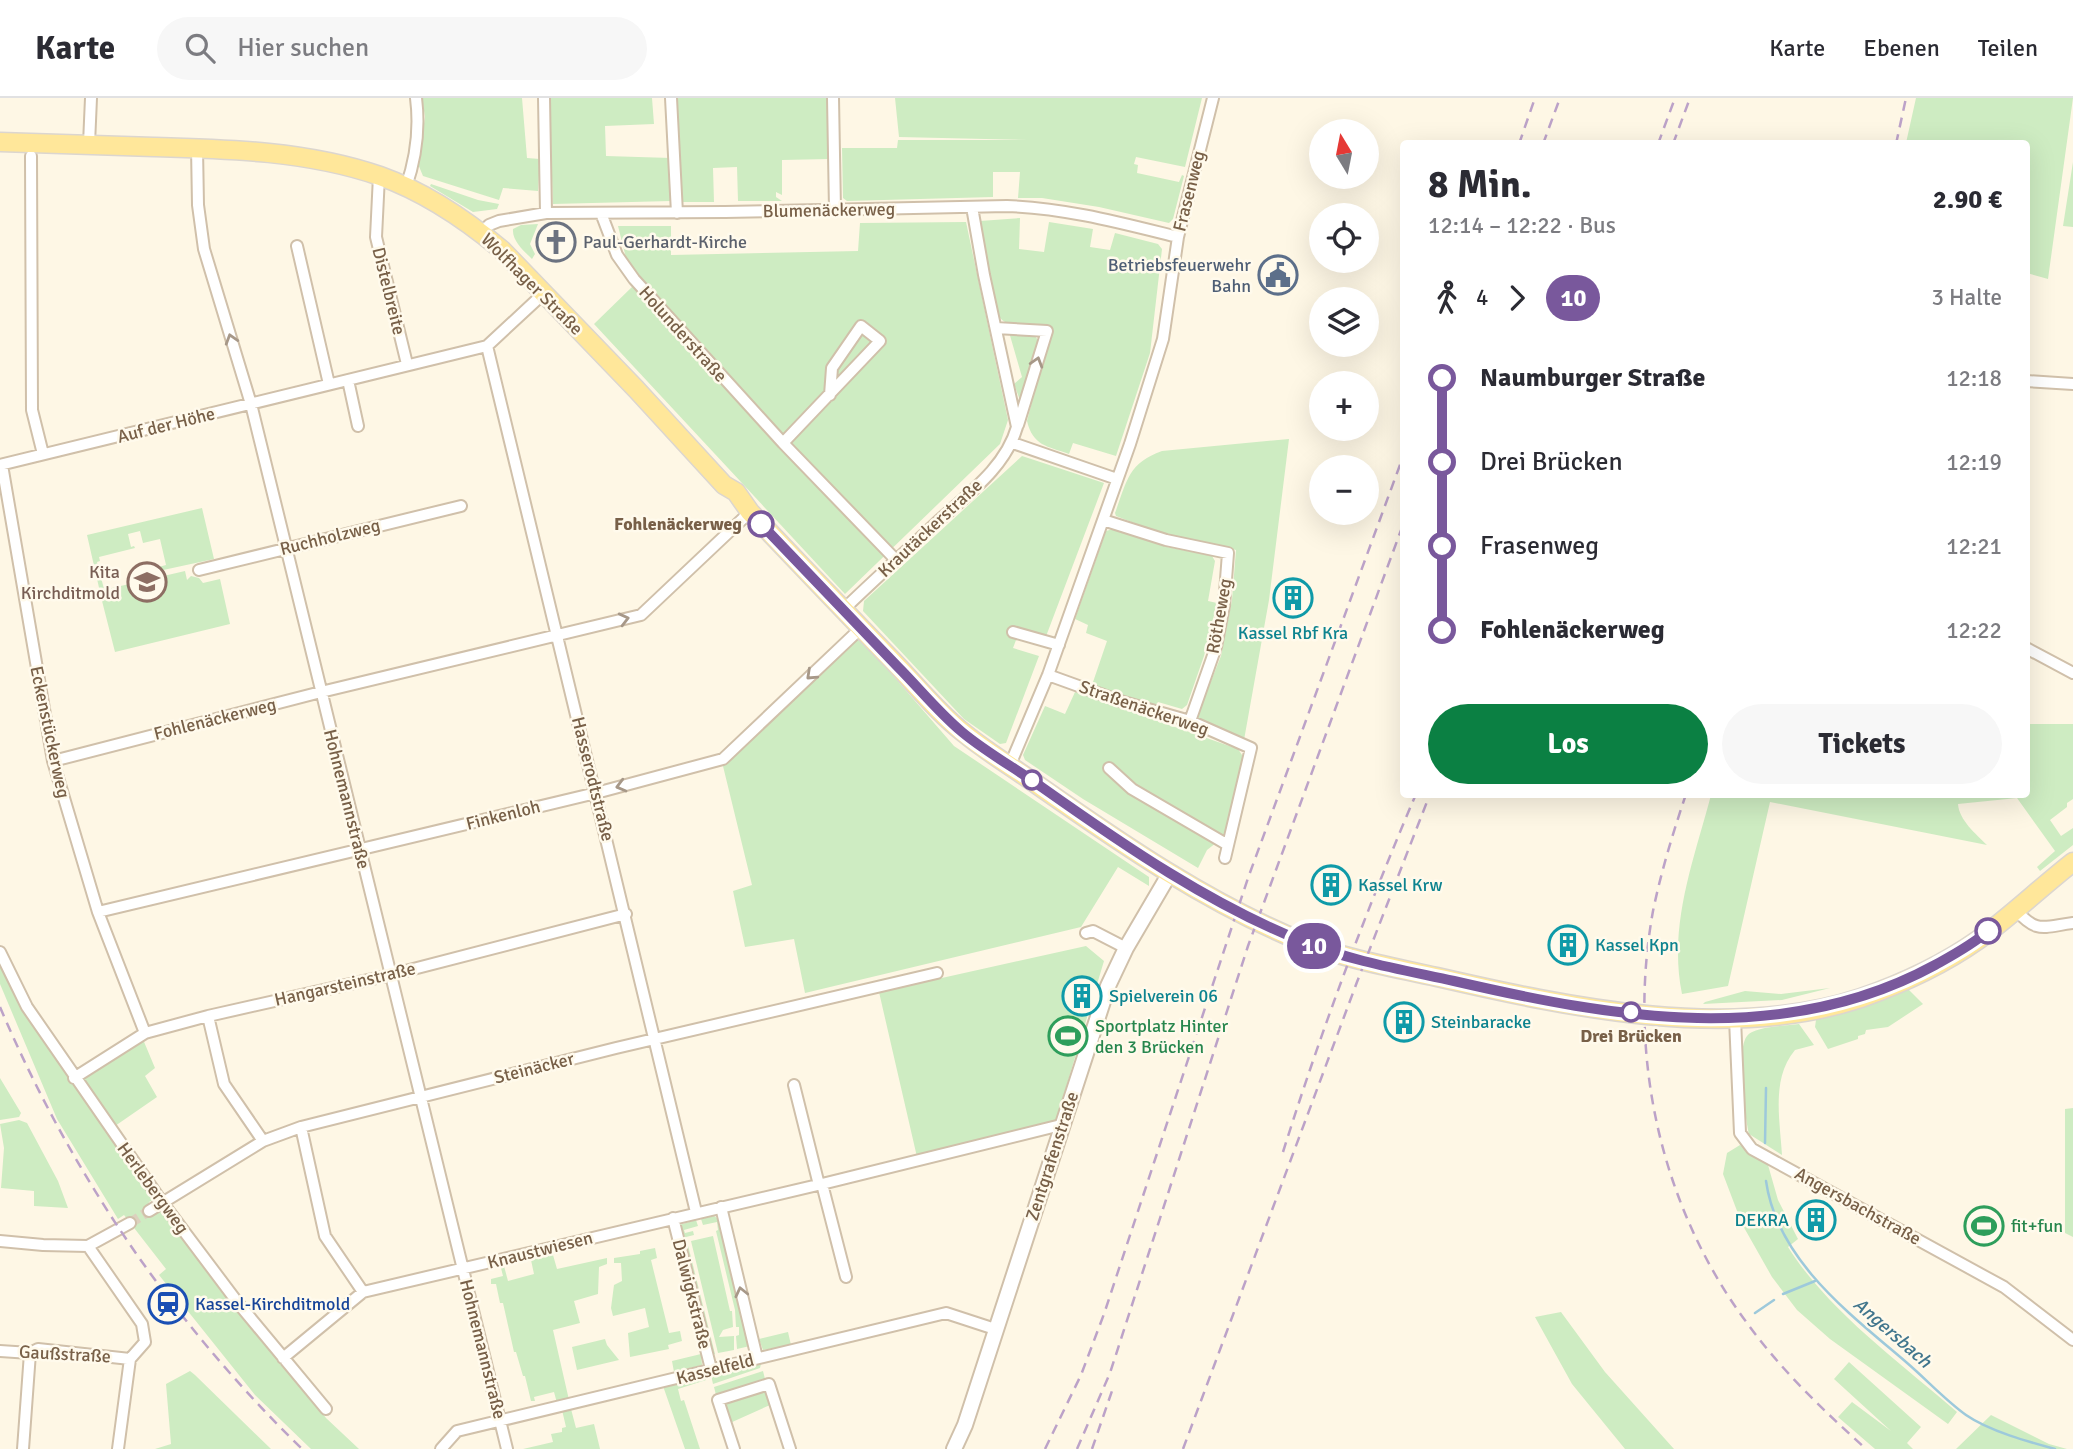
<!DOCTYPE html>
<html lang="de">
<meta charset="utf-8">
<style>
:root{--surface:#fff;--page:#f7f7f7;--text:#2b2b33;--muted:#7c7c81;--line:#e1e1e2;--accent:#0b8043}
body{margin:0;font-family:Signika,sans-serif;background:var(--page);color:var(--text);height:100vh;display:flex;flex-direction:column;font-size:26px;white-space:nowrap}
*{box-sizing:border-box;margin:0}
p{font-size:23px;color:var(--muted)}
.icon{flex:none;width:38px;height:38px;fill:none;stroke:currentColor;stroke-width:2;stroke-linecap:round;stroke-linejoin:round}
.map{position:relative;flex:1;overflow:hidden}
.sheet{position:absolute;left:1400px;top:42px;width:630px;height:658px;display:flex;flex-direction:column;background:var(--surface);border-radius:7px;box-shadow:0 7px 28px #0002}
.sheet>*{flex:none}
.badge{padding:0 14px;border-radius:23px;font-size:24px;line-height:46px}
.needle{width:46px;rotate:350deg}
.fabs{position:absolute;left:1309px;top:21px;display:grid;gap:14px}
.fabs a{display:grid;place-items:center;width:70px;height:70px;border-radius:50%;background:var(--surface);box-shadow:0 7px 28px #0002;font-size:35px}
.map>.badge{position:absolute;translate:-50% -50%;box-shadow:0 0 0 4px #fff}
.legs{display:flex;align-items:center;gap:10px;height:77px;padding:0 28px;font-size:23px}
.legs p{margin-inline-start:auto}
.headline{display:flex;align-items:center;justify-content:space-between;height:119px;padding:0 28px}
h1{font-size:38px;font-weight:700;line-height:52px}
.action{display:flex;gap:14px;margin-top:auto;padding:14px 28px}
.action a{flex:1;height:80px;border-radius:42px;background:var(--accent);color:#fff;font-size:28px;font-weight:700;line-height:80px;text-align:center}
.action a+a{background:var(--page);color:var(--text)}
ul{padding:0 28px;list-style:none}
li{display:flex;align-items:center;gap:24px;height:84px;font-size:26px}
li i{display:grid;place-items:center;width:10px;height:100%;margin:0 9px;background:currentColor}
li i::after{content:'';width:18px;height:18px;margin:-9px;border:5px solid;border-radius:50%;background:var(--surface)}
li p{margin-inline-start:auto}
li:first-child i{background:linear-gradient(#0000 50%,currentColor 0)}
li:last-child i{background:linear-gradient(currentColor 50%,#0000 0)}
header{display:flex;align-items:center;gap:42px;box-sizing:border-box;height:98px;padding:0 35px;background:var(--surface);border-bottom:2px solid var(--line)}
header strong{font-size:33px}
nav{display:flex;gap:38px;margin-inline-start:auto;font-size:24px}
.search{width:490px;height:63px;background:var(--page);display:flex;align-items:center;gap:18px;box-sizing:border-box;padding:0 24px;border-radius:38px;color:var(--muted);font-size:26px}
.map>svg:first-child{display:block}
.green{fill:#ceecc2}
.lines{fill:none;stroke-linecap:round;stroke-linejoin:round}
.stream{stroke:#9dc9db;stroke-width:2.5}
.minor-tunnel{stroke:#dcd1be;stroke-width:10;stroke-dasharray:10 5;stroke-linecap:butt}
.minor-casing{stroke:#d0c0aa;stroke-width:14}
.tertiary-casing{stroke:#d0c0aa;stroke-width:18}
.primary-casing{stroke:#dcd6cf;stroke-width:21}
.minor{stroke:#fff;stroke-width:10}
.tertiary{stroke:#fff;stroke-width:14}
.primary{stroke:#ffe79a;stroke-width:18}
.rail{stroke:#bca2c8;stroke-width:2.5;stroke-dasharray:10 7;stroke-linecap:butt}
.oneway{stroke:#a79888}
.line-1-casing{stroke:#fff;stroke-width:16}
.line-1{stroke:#79589c;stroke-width:10}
.stop-1-dot{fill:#fff;stroke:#79589c;stroke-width:3.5}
.labels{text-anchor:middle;stroke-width:5;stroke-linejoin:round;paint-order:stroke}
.street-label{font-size:18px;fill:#786048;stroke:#fffaec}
.worship-label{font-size:18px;fill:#5b616d;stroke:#fffaec;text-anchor:start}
.service-label{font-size:18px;fill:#4e5e75;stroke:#fffaec;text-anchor:end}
.stop-label{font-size:18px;font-weight:bold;fill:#786048;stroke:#fffaec;text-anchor:end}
.education-label{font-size:18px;fill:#785e54;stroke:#fffaec;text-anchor:end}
.culture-label{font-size:18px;fill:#0d838f;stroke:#fffaec;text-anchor:start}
.leisure-label{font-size:18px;fill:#27864d;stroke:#fffaec;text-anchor:start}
.transit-label{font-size:18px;fill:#164399;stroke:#fffaec;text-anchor:start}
.water-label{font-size:19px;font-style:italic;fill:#41768d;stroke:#fffaec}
</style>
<header>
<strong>Karte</strong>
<div class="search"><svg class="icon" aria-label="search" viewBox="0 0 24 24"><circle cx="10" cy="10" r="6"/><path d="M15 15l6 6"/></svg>Hier suchen</div>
<nav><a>Karte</a><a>Ebenen</a><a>Teilen</a></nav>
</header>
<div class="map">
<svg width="2073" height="1351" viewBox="0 0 2073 1351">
<rect width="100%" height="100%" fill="#fef7e5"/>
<path class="green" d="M422 0H522L527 60 540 61 538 93 503 90 499 102 423 78 418 66 425 19Z
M549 0H652L654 26 605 28 606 58 671 60V103L553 106Z
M677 0H827L829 61 782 62V97L776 94V99L782 103H738L737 69 713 70 714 104H682Z
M895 0H1202L1185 69 1136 59 1134 66 1138 67 1137 75 1179 84 1182 77 1184 78 1173 121 1169 125 1099 109 1042 100H1018L1020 74H993V99L847 103 843 100 842 50H897L898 42H1028L899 39Z
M1916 0H2073L2048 181 2027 175 2026 46 1906 45Z
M2073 64V129L2063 128Z
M431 86 478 102 499 106 497 111 473 114 430 88Z
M1020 120 1019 151 1044 154 1049 124 1093 131 1090 149 1110 152 1115 135 1158 146 1162 151 1150 255 1116 358 1073 345 1069 356C1047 348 1033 348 1027 323L1051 230C1032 229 1007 233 996 215L980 123Z
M966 124 1008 322 1000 346 845 496 594 226 633 188 618 128H671V157L858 153 860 125Z
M538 126 530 146 535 156 532 161C524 153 512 143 513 131L521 127Z
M1009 234 1034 237 1038 242 1021 305 1014 286 1022 279Z
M1289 341 1269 502 1244 642 1197 623V618L1221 558 1232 502 1236 452 1157 434 1116 418 1115 415C1127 383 1128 365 1162 353Z
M1022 358 1104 385 1045 541 1019 534 1013 550 1039 558 1006 645 1000 646 964 621 863 513 864 503Z
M202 410 214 461 154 474 151 471 166 467 160 441 143 445 140 433 128 436 131 449 134 448 135 450 99 459 100 463 97 464 104 491 100 494 87 437Z
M1113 431 1167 449 1212 458 1215 463 1208 503 1217 505 1204 558 1187 607 1182 611 1158 604 1155 608 1092 587 1107 543 1086 535 1088 527 1075 521 1106 433Z
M185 473 187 482 191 478 199 480 203 485 220 481 230 526 115 554 101 499 112 490Z
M857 536 954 648 1149 779V788L1118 769 1081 829 805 895 794 841 745 849 733 793 752 787 722 664Z
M1075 594 1238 651 1244 660 1226 737 1207 752 1198 770 1083 701 1025 662 1023 657 1045 608 1065 616Z
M2027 626H2073V701L2067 705V709L2050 722 2061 738 2073 730V747L2040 773 2037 769 2055 753 2017 700 1958 706C1959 722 1976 736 1987 747L1770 704 1728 888 1682 896C1668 827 1694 762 1711 697L2026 696Z
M1086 848 1104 863 1055 1026 917 1059 879 894Z
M0 865 45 946 156 1100 149 1104 148 1109 154 1114 163 1111 326 1320 359 1351H311L255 1297 159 1177 166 1171 124 1117 118 1121 57 1021 0 886Z
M1906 889 1923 906 1888 929 1866 932 1865 936 1858 938V941L1828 951 1815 929 1816 922 1843 915Z
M1830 890 1782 902 1703 906 1705 904 1745 893 1781 896Z
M1799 926 1814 947 1795 952C1771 980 1780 1023 1782 1057L1749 1036C1745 1019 1736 951 1747 938 1754 928 1787 928 1799 926Z
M142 939 155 970 145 978 157 999 115 1028 78 980Z
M0 980 21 1015 19 1019 0 1022Z
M2073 1010V1139L2065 1135V1011Z
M19 1022 27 1025 58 1083 68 1110 34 1108V1093L1 1090 4 1050 0 1026Z
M1740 1047 1768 1067 1778 1102 1798 1141 1788 1149C1829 1214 1900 1264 1957 1314L1948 1326 1830 1241 1797 1212 1772 1179 1742 1126 1723 1076 1727 1055Z
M714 1118 720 1122 750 1248 737 1251 736 1238 739 1237V1229H736L735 1212 716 1133 718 1132 717 1124 703 1127 701 1121Z
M696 1122 698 1128 684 1132 685 1135 693 1133 694 1137 686 1139 715 1256 711 1257 679 1127Z
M713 1138 730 1213H732L733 1229 723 1232 719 1239 734 1238V1252L718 1255 691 1143Z
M655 1150 657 1160 651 1162 669 1235 680 1233 682 1243 668 1247 669 1251 630 1259 628 1235 649 1229 645 1210 613 1218 611 1210 614 1187 622 1183 621 1165H614V1160L640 1156V1153Z
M553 1157 557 1171 607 1160V1166L599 1169 598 1196 574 1203 580 1225 553 1232 569 1302 557 1305 554 1294 534 1299 535 1303H531L525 1278H523L516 1254H514L503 1205H500L496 1186H491V1181L503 1178 501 1170 504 1168 508 1183 534 1176 531 1162Z
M1561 1214 1605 1274 1674 1351H1625L1572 1286 1535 1219Z
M788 1234 791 1247 763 1252 759 1241Z
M605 1241 607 1247 619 1262 577 1272 572 1249Z
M701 1256 702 1267 674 1274 672 1263Z
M1849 1264 1921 1329 1907 1345 1913 1351H1875L1838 1319 1852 1304 1891 1333 1834 1281Z
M761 1266 760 1270 713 1286 711 1277 737 1273Z
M190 1273 195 1277 271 1351H155L171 1346 166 1286Z
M763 1273 765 1281 716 1297 714 1289Z
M705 1278 706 1282 678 1291 681 1303 684 1302 700 1351H685L663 1288Z
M765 1291 770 1307 730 1325 724 1305Z
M571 1311 576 1330 594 1326 600 1351H523L553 1344 551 1336 562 1334V1330L566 1329 562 1312Z
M1991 1317 2049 1346 2067 1351H1956Z"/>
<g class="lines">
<path class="stream" d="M1765 1045 1766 990
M1766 1083C1777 1162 1850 1216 1906 1264 1926 1281 1945 1302 1966 1317 1989 1333 2029 1344 2055 1351
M1783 1196 1815 1183
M1755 1215 1774 1202"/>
<path class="minor-tunnel" d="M130 1125 149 1113"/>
<g class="minor-casing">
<path id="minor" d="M544 0 546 115
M671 0 677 115
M833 0 835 112
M89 46 91 0
M197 50 198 107 204 151 251 306 507 1351
M31 58 32 312 43 356
M379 78 376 139 407 266
M406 89C416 60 420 31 416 0
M601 115 617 157 634 181 783 345 896 462
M481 135 489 127 499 123 546 115 725 114 1007 108C1066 110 1121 125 1178 139
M297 148 329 286
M996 230 1047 233 1018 327
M487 248 696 1114
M348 282 358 328
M2026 283 2073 286
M783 345 880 243 861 228 832 270 830 297
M1013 345 1117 381
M0 367 487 248 543 196
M2 367 53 663 98 814 145 935
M1103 422 1166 442 1228 455 1224 508 1216 549 1190 623
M199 472 461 408
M843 512C873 483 904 455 934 427 965 398 1005 371 1017 329L984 177 972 109
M1013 534 1059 547
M2026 550 2073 575
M1048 577 1120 603 1190 623 1251 650 1225 760
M53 663 321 594 641 517 750 414
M1010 667 1048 577 1130 346 1163 241 1178 139 1213 0
M1109 670 1132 691 1228 747
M2015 811C2037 836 2042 829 2073 825
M98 814 596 695 723 661 861 530
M1086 835 1093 833 1126 850
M0 854 27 909 162 1104 238 1205 326 1311
M208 918 224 986 263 1043
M1735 921 1740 1035 1752 1051 2004 1189 2073 1242
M74 980 145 935 208 918 390 877 626 816
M794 987 819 1087
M301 1029 325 1138 363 1194
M822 1086 846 1179
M721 1109 757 1260
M149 1113 263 1043 301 1029 616 950 937 875
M673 1120 711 1271
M0 1143 43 1147 88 1148 130 1125
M88 1148 142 1226 145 1244 130 1261 118 1351
M0 1253 30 1255 38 1251 130 1261
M283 1260 363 1194 822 1086 1061 1027
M23 1351 30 1255
M441 1351 457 1333 946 1215 995 1231
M734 1351 718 1302 769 1286 790 1351"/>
</g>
<g class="tertiary-casing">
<path id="tertiary" d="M954 1351 965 1327 1108 888 1126 850 1170 775"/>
</g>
<g class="primary-casing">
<path id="primary" d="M0 44C51 46 103 47 154 49 229 51 308 53 380 78 425 94 465 121 502 152L636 291 724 387 736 394 750 414C798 464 845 514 894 564 916 587 938 615 964 635 987 654 1014 670 1039 688 1122 746 1209 806 1303 844 1345 861 1393 869 1437 879 1568 909 1730 944 1861 900 1901 886 1944 866 1978 842 2011 818 2041 789 2073 764"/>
</g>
<use href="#minor" class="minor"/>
<use href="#tertiary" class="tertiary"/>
<use href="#primary" class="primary"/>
<path class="rail" d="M1519 46 1535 0
M1543 46 1560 0
M1658 46 1675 0
M1673 46 1690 0
M1896 46 1906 0
M1686 696C1673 735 1661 774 1653 813 1627 956 1660 1108 1747 1225 1781 1272 1823 1312 1866 1351
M0 909C71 1076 172 1224 302 1351
M1283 1054C1321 933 1366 813 1416 696
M1045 1351 1081 1277 1104 1216 1248 780 1404 356
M1077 1351 1110 1275 1248 848 1404 424
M1092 1351 1113 1290
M1183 1351 1357 884 1430 696"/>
</g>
<defs><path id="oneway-chevron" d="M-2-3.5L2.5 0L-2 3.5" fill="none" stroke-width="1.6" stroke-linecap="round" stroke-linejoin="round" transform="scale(1.75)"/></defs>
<g class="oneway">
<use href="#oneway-chevron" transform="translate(231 241) rotate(-107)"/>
<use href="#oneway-chevron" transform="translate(1037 264) rotate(-73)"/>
<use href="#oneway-chevron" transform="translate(624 521) rotate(-14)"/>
<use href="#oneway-chevron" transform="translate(811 577) rotate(137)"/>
<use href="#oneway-chevron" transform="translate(621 688) rotate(165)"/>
<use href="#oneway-chevron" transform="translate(741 1194) rotate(-103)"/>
</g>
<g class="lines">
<g class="line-1-casing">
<path id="line-1" d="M761 426C807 474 852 521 898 569 919 590 939 615 962 634 987 655 1017 671 1043 690 1125 748 1211 807 1304 844 1351 863 1404 872 1454 883 1614 920 1783 950 1935 867 1953 857 1972 847 1988 833"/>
</g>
<use href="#line-1" class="line-1"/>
</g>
<defs>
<g id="church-ring" transform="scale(2.0125)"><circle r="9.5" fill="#fffaec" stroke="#6b7280" stroke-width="1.5"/><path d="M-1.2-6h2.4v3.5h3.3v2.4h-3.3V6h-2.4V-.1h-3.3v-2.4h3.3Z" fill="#6b7280"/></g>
<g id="civic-ring" transform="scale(2.0125)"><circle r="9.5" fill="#fffaec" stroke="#5c6f8a" stroke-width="1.5"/><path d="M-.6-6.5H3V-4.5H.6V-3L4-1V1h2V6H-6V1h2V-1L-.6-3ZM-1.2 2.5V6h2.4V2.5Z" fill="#5c6f8a"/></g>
<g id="school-ring" transform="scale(2.0125)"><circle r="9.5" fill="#fffaec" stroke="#8d6e63" stroke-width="1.5"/><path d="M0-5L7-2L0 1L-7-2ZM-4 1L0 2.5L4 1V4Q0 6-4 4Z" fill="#8d6e63"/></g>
<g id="building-ring" transform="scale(2.0125)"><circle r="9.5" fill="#fffaec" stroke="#0f9aa8" stroke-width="1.5"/><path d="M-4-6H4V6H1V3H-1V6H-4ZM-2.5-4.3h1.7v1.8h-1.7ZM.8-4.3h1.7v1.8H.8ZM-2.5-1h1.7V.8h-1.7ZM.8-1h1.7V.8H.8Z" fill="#0f9aa8"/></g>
<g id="stadium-ring" transform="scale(2.0125)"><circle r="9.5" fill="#fffaec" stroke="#2e9e5b" stroke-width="1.5"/><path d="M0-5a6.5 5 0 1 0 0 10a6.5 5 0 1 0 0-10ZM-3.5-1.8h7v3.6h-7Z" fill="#2e9e5b"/></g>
<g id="station-ring" transform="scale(2.0125)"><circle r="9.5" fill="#fffaec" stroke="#1a4fb4" stroke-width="1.5"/><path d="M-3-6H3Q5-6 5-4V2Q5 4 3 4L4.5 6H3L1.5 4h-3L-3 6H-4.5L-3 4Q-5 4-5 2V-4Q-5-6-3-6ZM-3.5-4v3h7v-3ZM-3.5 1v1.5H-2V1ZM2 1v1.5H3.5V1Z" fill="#1a4fb4"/></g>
</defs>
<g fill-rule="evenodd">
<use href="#church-ring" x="556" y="144"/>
<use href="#civic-ring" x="1278" y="177"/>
<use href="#school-ring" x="147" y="484"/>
<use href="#building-ring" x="1293" y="500"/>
<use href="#building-ring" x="1331" y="787"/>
<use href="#building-ring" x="1568" y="847"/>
<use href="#building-ring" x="1082" y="898"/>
<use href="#building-ring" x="1404" y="924"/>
<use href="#stadium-ring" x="1068" y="938"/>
<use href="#building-ring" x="1816" y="1122"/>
<use href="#stadium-ring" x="1984" y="1128"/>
<use href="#station-ring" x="168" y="1206"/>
</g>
<g class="stop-1-dot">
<circle cx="761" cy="426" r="12"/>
<circle cx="1032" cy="682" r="9"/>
<circle cx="1988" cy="833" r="12"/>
<circle cx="1631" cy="914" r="9"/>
</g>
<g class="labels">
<g class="street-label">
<text transform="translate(1189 93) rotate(-76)" y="6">Frasenweg</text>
<text transform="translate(829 112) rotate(-1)" y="6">Blumenäckerweg</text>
<text transform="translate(532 186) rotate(45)" y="6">Wolfhager Straße</text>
<text transform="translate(389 193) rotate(76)" y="6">Distelbreite</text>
<text transform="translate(683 236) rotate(48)" y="6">Holunderstraße</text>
<text transform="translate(166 327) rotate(-14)" y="6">Auf der Höhe</text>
<text transform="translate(930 430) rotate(-43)" y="6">Krautäckerstraße</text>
<text transform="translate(330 439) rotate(-14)" y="6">Ruchholzweg</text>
<text transform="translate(1219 518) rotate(-80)" y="6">Rötheweg</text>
<text transform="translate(1144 610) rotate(19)" y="6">Straßenäckerweg</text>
<text transform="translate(215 621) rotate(-14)" y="6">Fohlenäckerweg</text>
<text transform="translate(50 634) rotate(78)" y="6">Eckenstückerweg</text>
<text transform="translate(593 681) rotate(76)" y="6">Hasserodtstraße</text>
<text transform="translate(347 701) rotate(76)" y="6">Hohnemannstraße</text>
<text transform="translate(503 717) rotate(-14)" y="6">Finkenloh</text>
<text transform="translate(345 886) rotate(-13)" y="6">Hangarsteinstraße</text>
<text transform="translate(534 970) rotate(-14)" y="6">Steinäcker</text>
<text transform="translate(1052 1058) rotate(-72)" y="6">Zentgrafenstraße</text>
<text transform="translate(153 1090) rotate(54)" y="6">Herlebergweg</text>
<text transform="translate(1858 1108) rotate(29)" y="6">Angersbachstraße</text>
<text transform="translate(540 1152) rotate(-14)" y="6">Knaustwiesen</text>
<text transform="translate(692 1196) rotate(76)" y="6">Dalwigkstraße</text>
<text transform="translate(483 1251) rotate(76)" y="6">Hohnemannstraße</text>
<text transform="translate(65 1256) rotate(3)" y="6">Gaußstraße</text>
<text transform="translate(715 1271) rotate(-14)" y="6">Kasselfeld</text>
</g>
<g class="worship-label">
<text x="583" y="150">Paul-Gerhardt-Kirche</text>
</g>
<g class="service-label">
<text x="1251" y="173">Betriebsfeuerwehr<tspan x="1251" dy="21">Bahn</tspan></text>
</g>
<g class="stop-label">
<text x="742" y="432">Fohlenäckerweg</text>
<text x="1631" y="944" text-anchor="middle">Drei Brücken</text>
</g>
<g class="education-label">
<text x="120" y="480">Kita<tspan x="120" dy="21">Kirchditmold</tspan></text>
</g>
<g class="culture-label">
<text x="1293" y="541" text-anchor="middle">Kassel Rbf Kra</text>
<text x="1358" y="793">Kassel Krw</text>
<text x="1595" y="853">Kassel Kpn</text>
<text x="1109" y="904">Spielverein 06</text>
<text x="1431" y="930">Steinbaracke</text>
<text x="1789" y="1128" text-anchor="end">DEKRA</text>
</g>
<g class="leisure-label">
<text x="1095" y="934">Sportplatz Hinter<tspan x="1095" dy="21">den 3 Brücken</tspan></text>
<text x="2011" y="1134">fit+fun</text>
</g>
<g class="transit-label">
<text x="195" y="1212">Kassel-Kirchditmold</text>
</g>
<g class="water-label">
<text transform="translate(1893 1234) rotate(41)" y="7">Angersbach</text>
</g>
</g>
</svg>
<div class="fabs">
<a><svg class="needle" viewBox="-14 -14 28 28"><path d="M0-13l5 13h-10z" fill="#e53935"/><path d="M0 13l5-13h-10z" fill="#7c7c81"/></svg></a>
<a><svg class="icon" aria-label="locate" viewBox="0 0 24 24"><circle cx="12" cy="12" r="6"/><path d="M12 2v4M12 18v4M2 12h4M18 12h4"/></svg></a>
<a><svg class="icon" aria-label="layers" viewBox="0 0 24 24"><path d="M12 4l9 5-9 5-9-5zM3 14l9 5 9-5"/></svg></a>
<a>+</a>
<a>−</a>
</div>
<b class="badge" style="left:1314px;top:848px;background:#79589c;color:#fff">10</b>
<section class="sheet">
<div class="headline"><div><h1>8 Min.</h1><p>12:14 – 12:22 · Bus</p></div><b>2.90 €</b></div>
<div class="legs"><svg class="icon" aria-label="walk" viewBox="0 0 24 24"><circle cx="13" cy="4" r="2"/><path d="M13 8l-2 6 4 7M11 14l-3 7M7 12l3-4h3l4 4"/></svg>4<svg class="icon" aria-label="forward" viewBox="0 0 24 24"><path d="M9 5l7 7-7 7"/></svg><b class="badge" style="background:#79589c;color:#fff">10</b><p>3 Halte</p></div>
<ul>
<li><i style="color:#79589c"></i><b>Naumburger Straße</b><p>12:18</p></li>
<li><i style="color:#79589c"></i><span>Drei Brücken</span><p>12:19</p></li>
<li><i style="color:#79589c"></i><span>Frasenweg</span><p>12:21</p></li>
<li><i style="color:#79589c"></i><b>Fohlenäckerweg</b><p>12:22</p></li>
</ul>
<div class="action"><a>Los</a><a>Tickets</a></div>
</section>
</div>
